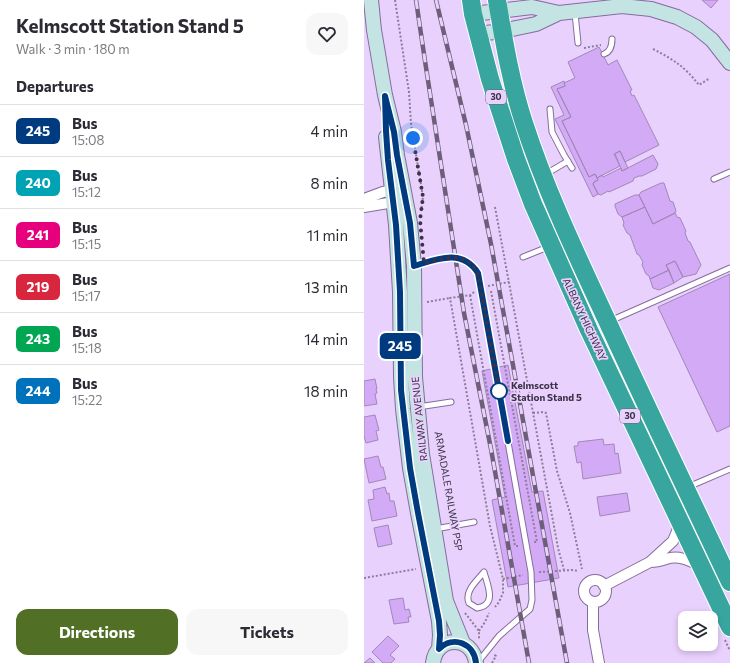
<!DOCTYPE html>
<meta charset="utf-8">
<style>
:root{--surface:#fff;--page:#f7f7f7;--text:#2b2b33;--muted:#7c7c81;--line:#e1e1e2;--accent:#517026}
body{margin:0;font-family:Commissioner,sans-serif;background:var(--page);color:var(--text);height:100vh;display:flex;flex-direction:column;font-size:15px;white-space:nowrap}
*{box-sizing:border-box;margin:0}
p{font-size:13px;color:var(--muted)}
.icon{flex:none;width:22px;height:22px;fill:none;stroke:currentColor;stroke-width:2;stroke-linecap:round;stroke-linejoin:round}
.map{position:relative;flex:1;overflow:hidden}
.drawer{display:flex;flex-direction:column;background:var(--surface);width:364px}
.drawer>*{flex:none}
.badge{padding:0 8px;border-radius:6px;font-size:14px;line-height:26px}
.buttons{position:absolute;left:314px;top:611px;display:grid;gap:8px}
.buttons a{display:grid;place-items:center;width:40px;height:40px;border-radius:8px;background:var(--surface);box-shadow:0 2px 6px #0003;font-size:20px}
.you{position:absolute;width:20px;height:20px;margin:-10px;border:3px solid #fff;border-radius:50%;background:#1a73e8;box-shadow:0 0 0 6px #1a73e833}
.map>.badge{position:absolute;translate:-50% -50%;box-shadow:0 0 0 2px #fff}
h2{padding:0 16px;font-size:15px;line-height:36px}
.round{display:grid;place-items:center;flex:none;width:42px;height:42px;border-radius:12px;background:var(--page)}
.head{display:flex;align-items:center;justify-content:space-between;height:68px;padding:0 16px}
h1{font-size:19px;font-weight:700;line-height:30px}
.button{display:flex;gap:8px;margin-top:auto;padding:8px 16px}
.button a{flex:1;height:46px;border-radius:12px;background:var(--accent);color:#fff;font-size:16px;font-weight:700;line-height:46px;text-align:center}
.button a+a{background:var(--page);color:var(--text)}
ul{padding:0;list-style:none}
li{display:flex;align-items:center;gap:12px;height:52px;padding:0 16px;border-top:1px solid var(--line)}
li div{flex:1}
li b{display:block;font-size:15px}
li em{font-style:normal}
li .badge{min-width:44px;font-weight:700;text-align:center}
main{display:flex;flex:1;min-height:0}
.map>svg:first-child{display:block}
.building{fill:#d3aaf5;stroke:#a287ba}
.lines{fill:none;stroke-linecap:round;stroke-linejoin:round}
.lane-casing{stroke:#866c9c;stroke-width:7}
.street-casing{stroke:#866c9c;stroke-width:12}
.secondary-casing{stroke:#866c9c;stroke-width:16}
.highway-casing{stroke:#fff;stroke-width:20}
.path{stroke:#8d7c9c;stroke-width:2;stroke-dasharray:2 2;stroke-linecap:butt}
.lane{stroke:#fff;stroke-width:5}
.street{stroke:#fff;stroke-width:10}
.secondary{stroke:#c3e4e2;stroke-width:14}
.highway{stroke:#38a69f;stroke-width:18}
.rail-casing{stroke:#6d5e79;stroke-width:4.5}
.rail{stroke:#e8d1fc;stroke-width:3;stroke-dasharray:9;stroke-linecap:butt}
.line-casing{stroke:#fff;stroke-width:9}
.line{stroke:#003b80;stroke-width:6}
.walk{stroke:#3d3147;stroke-width:4;stroke-dasharray:0 7.2}
.stop-dot{fill:#fff;stroke:#003b80;stroke-width:2}
.labels{text-anchor:middle;stroke-width:3.5;stroke-linejoin:round;paint-order:stroke}
.shield{fill:#e8d1fc;stroke:#70617d;stroke-width:1}
.shield-label{font-size:9px;font-weight:bold;fill:#3d3147}
.street-label{font-size:10px;fill:#3d3147;stroke:#e8d1fc}
.stop-label{font-size:10px;font-weight:bold;fill:#3d3147;stroke:#e8d1fc;text-anchor:start}
</style>
<main>
<section class="drawer">
<div class="head"><div><h1>Kelmscott Station Stand 5</h1><p>Walk · 3 min · 180 m</p></div><a class="round"><svg class="icon" aria-label="heart" viewBox="0 0 24 24"><path d="M12 20l-8-8c-3-5 5-10 8-4 3-6 11-1 8 4z"/></svg></a></div>
<h2>Departures</h2>
<ul>
<li><span class="badge" style="background:#003b80;color:#fff">245</span><div><b>Bus</b><p>15:08</p></div><em>4 min</em></li>
<li><span class="badge" style="background:#00a3b4;color:#fff">240</span><div><b>Bus</b><p>15:12</p></div><em>8 min</em></li>
<li><span class="badge" style="background:#e6007e;color:#fff">241</span><div><b>Bus</b><p>15:15</p></div><em>11 min</em></li>
<li><span class="badge" style="background:#d7263d;color:#fff">219</span><div><b>Bus</b><p>15:17</p></div><em>13 min</em></li>
<li><span class="badge" style="background:#00a651;color:#fff">243</span><div><b>Bus</b><p>15:18</p></div><em>14 min</em></li>
<li><span class="badge" style="background:#0072bc;color:#fff">244</span><div><b>Bus</b><p>15:22</p></div><em>18 min</em></li>
</ul>
<div class="button"><a>Directions</a><a>Tickets</a></div>
</section>
<div class="map">
<svg width="366" height="663" viewBox="0 0 366 663">
<rect width="100%" height="100%" fill="#e8d1fc"/>
<path class="building" d="M338 0H354L347 8Z
M235 47 244 65 253 60 268 90 266 91 268 96 270 95 295 145 261 162 256 151 250 154 256 166 233 178 231 174 225 177 198 121 207 117 193 89 201 86 200 83 211 78 204 62Z
M200 81 201 86 193 89 207 117 198 121 225 177 231 174 234 180 230 182 229 184 234 194 229 197 191 119 200 115 187 87Z
M256 151 264 168 258 171 251 154Z
M289 155 294 164 292 169 278 176H275L270 178 269 181 245 192 244 191 237 195 234 194 229 184 230 182 234 180 233 178 238 175 239 177 257 168 258 171Z
M297 183H300L306 201 309 202 312 211 311 213 289 224 275 195 277 192Z
M271 195H275L281 207 258 217 254 214 251 206V204Z
M281 207 289 224 311 213 313 217 316 218 322 231 321 233 324 241 326 242 337 265 332 274 319 277 311 261 302 265 305 270 286 279 285 276 282 274 278 265 279 262 275 255 273 254 266 235 263 233 259 225 260 223 258 217Z
M311 261 319 277 310 283 302 265Z
M305 270 310 283 295 290 289 288 286 279Z
M366 274V426L353 432 294 307Z
M144 365 168 492 179 491 195 578 144 587 128 500 141 497 118 371Z
M11 379 13 389H12L13 393 11 394 13 404 0 406V381Z
M11 415 15 430 12 431 14 440 2 443 0 436V417Z
M239 439 240 445 250 444 251 454 254 453 257 473 219 479 217 462 213 463 210 446H214V442Z
M14 456 17 467H19L22 479 5 483 0 459Z
M21 487 23 494 25 493 26 501H30L33 516 8 521 4 500 10 499 9 490Z
M263 493 266 511 236 516 233 497Z
M24 525 28 544 14 547 10 528Z
M39 598 41 610 45 609 47 617H44L45 622 30 624 25 600Z
M24 636 35 646 26 655 31 659 27 663H19L8 652Z
M6 658 11 663H0Z"/>
<g class="lines">
<g class="lane-casing">
<path id="lane" d="M211 13 214 43
M240 54C246 52 248 46 248 39
M186 109 188 132 200 155 208 168
M181 173 187 171 204 161
M350 179 366 172
M159 257 184 247
M51 266C74 259 99 248 114 273L167 572 168 600 166 609 135 636 114 662
M246 321 366 268
M54 407 87 402
M324 487 366 469
M71 529 110 522
M120 572C123 584 134 605 113 608L105 603C100 591 113 581 120 572Z"/>
</g>
<g class="street-casing">
<path id="street" d="M0 199 19 192 34 189
M0 207 36 201
M286 562C293 562 296 561 302 559 314 555 325 560 336 566
M220 591a11 11 0 1 1 22 0a11 11 0 1 1-22 0Z
M240 586 286 562 309 541 316 524
M229 602V630L235 663"/>
</g>
<g class="secondary-casing">
<path id="secondary" d="M7 0 10 30 21 95 30 132 33 155 46 223 50 266 51 377 58 454 82 601 99 643
M109 14 168 7 195 13 258 6 287 9 313 17 332 27 348 40 366 63
M114 34 138 31 172 24 195 13
M22 137 32 225 36 292 37 377 39 409 46 468 54 513 75 621 76 635 75 649
M69 663C72 635 109 635 112 663"/>
</g>
<g class="highway-casing">
<path id="highway" d="M107 0 109 14 126 79 152 159 169 204 225 330 366 627
M133 0C140 42 147 83 160 123 183 194 215 260 246 327 285 412 326 497 366 582"/>
</g>
<path class="path" d="M31 0 45 92 47 124 59 197 57 211
M220 48 237 45
M289 49C310 60 320 66 335 85L346 78
M131 207 194 548 200 570
M124 286 145 282
M127 291 173 542H170
M110 292 107 295 86 298 126 526 139 579V593L135 602 131 607
M106 295 151 546H154
M63 302 86 298
M169 413 180 412 182 413 193 471 206 513 218 569
M175 572 209 570 214 571
M0 578 52 569
M139 579 159 575
M101 613 115 631V640
M115 631 121 622 125 613
M361 640 366 651
M128 663 132 656 129 654"/>
<use href="#lane" class="lane"/>
<use href="#street" class="street"/>
<use href="#secondary" class="secondary"/>
<use href="#highway" class="highway"/>
<g class="rail-casing">
<path id="rail" d="M52 0 61 61 100 313 127 449 165 663
M72 0 102 125 127 244 203 663"/>
</g>
<use href="#rail" class="rail"/>
</g>
<g class="lines">
<g class="line-casing">
<path id="line" d="M112 663C110 643 89 635 75 649L76 635 75 621 54 513 46 468 37 390 36 292 32 225 24 160 22 131 21 96 30 132 33 155 46 223 50 266C73 259 98 248 114 273L144 441"/>
</g>
<use href="#line" class="line"/>
<path class="walk" d="M49 138 59 197 56 220 60 263C82 258 100 250 114 273L135 391"/>
</g>
<circle class="stop-dot" cx="135" cy="391" r="8"/>
<g class="labels">
<g class="shield">
<rect x="122" y="90" width="20" height="14" rx="3"/>
<rect x="256" y="409" width="20" height="14" rx="3"/>
</g>
<g class="shield-label">
<text x="132" y="100">30</text>
<text x="266" y="419">30</text>
</g>
<g class="street-label">
<text transform="translate(221 319) rotate(65)" y="4">ALBANY HIGHWAY</text>
<text transform="translate(55 419) rotate(-96)" y="4">RAILWAY AVENUE</text>
<text transform="translate(85 491) rotate(80)" y="4">ARMADALE RAILWAY PSP</text>
</g>
<g class="stop-label">
<text x="147" y="389">Kelmscott<tspan x="147" dy="12">Station Stand 5</tspan></text>
</g>
</g>
</svg>
<div class="buttons">
<a><svg class="icon" aria-label="layers" viewBox="0 0 24 24"><path d="M12 4l9 5-9 5-9-5zM3 14l9 5 9-5"/></svg></a>
</div>
<div class="you" style="left:49px;top:138px"></div>
<b class="badge" style="left:36px;top:346px;background:#003b80;color:#fff">245</b>
</div>
</main>
